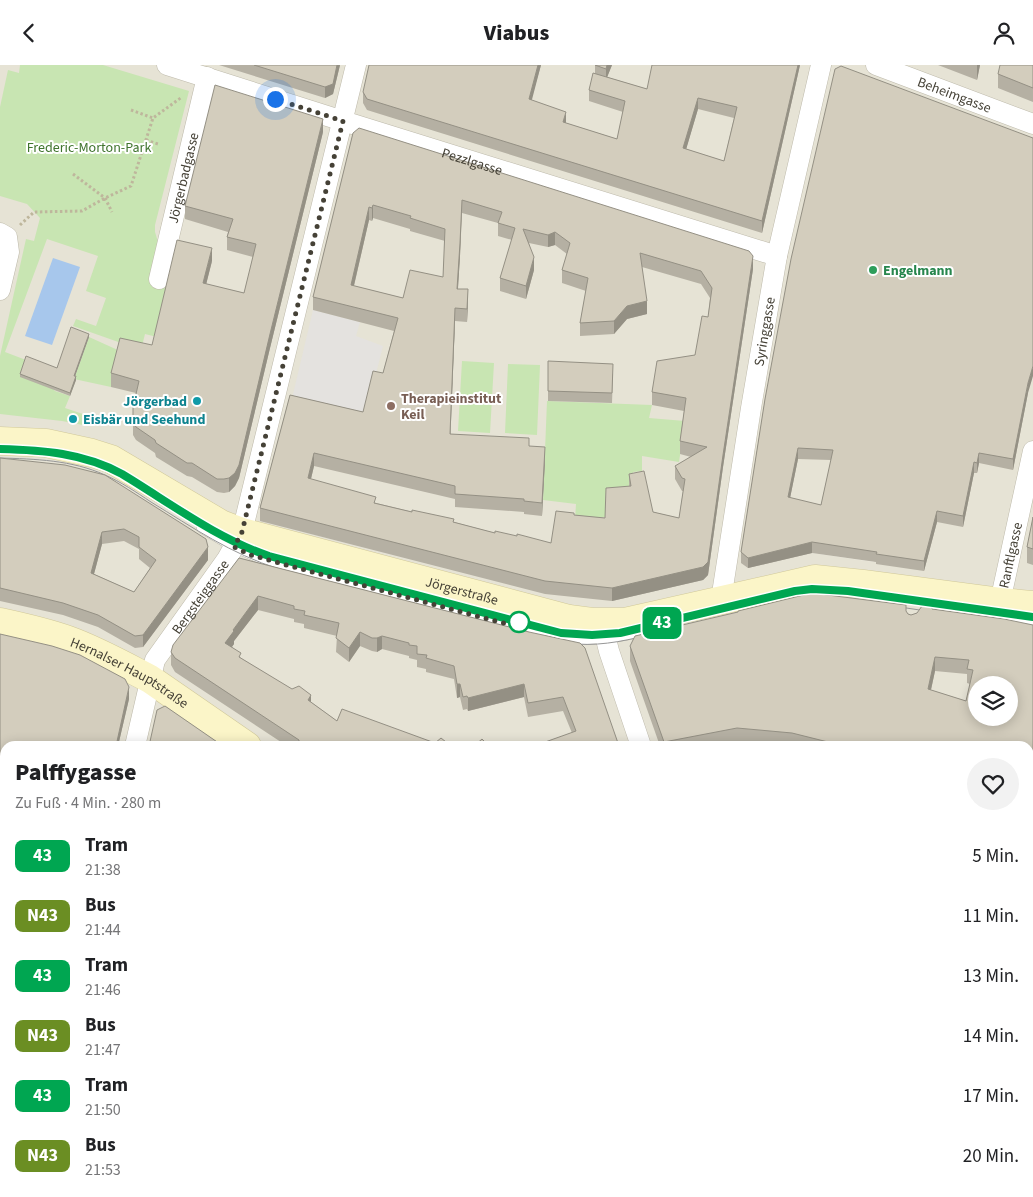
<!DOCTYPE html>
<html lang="de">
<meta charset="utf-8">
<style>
:root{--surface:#fff;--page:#f2f2f2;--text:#202124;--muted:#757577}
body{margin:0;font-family:"Source Sans 3",sans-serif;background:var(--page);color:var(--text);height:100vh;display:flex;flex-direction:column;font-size:19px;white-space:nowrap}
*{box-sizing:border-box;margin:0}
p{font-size:16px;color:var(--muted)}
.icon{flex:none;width:28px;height:28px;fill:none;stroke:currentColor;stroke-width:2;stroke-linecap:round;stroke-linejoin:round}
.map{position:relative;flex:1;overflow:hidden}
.side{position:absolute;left:0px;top:676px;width:1034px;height:456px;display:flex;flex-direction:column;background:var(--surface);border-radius:15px 15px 0 0;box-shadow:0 2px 12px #0003}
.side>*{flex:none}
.badge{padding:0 10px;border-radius:8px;font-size:18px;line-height:32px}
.tools{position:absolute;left:968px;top:611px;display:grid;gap:10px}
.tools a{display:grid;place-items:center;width:50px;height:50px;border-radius:50%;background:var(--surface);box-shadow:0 2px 12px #0003;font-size:25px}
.you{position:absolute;width:25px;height:25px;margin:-12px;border:4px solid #fff;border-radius:50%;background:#1a73e8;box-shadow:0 0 0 8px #1a73e833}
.map>.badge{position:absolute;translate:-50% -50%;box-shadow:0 0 0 2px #fff}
.round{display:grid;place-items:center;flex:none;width:52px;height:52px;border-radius:26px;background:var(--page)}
.overview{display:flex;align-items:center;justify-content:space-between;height:85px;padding:0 15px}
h1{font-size:24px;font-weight:800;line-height:38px}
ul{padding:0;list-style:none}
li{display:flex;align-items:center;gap:15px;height:60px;padding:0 15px}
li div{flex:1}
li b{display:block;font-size:19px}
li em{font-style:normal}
li .badge{min-width:55px;font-weight:700;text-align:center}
header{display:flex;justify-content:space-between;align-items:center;height:65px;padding:0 15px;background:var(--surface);font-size:22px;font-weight:800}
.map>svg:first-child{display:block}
.residential{fill:#e6e3d5;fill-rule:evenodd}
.green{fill:#c8e5b2}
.parking{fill:#e4e2df}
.water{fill:#a7c7ec}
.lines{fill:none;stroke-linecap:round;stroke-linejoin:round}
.service-casing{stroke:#bdb9aa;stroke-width:11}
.minor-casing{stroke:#bdb9aa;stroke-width:21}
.secondary-casing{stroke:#d0c899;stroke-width:29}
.path{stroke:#beb69c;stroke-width:3;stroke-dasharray:2.5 2.5;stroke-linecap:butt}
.service{stroke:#fff;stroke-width:10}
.minor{stroke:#fff;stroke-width:20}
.secondary{stroke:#fbf5c8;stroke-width:28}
.tram{stroke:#969696;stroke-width:1}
.wall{fill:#b5b0a3;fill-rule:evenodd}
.shaded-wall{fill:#949084}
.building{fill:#d3cdbd;stroke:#949084;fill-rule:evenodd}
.line-casing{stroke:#fff;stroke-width:11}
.line{stroke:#00a651;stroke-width:8}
.walk{stroke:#454136;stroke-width:5;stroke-dasharray:0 9}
.leisure-dot{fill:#2e9e5b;stroke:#fff;stroke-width:2}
.culture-dot{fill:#0f9aa8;stroke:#fff;stroke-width:2}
.education-dot{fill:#8d6e63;stroke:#fff;stroke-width:2}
.stop-dot{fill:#fff;stroke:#00a651;stroke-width:2.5}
.labels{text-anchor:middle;stroke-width:4;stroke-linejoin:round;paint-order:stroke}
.street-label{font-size:14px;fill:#454136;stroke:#fff}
.park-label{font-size:14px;fill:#3f742d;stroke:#fff}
.leisure-label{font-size:14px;font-weight:bold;fill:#27864d;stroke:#fff;text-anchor:start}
.education-label{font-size:14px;font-weight:bold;fill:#785e54;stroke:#fff;text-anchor:start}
.culture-label{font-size:14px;font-weight:bold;fill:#0d838f;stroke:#fff;text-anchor:end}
</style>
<header><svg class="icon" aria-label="back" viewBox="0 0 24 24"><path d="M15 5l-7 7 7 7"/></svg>Viabus<svg class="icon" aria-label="person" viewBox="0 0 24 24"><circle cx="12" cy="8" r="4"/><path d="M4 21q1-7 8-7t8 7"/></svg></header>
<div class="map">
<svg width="1033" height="1132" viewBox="0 0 1033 1132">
<rect width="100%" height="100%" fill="#f2f0e7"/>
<path class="residential" d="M0 0H1033V1132H0ZM838 375 874 497 812 488ZM976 620H1009V652H976ZM5 681H1029V1128H5Z"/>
<path class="green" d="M20 0H103L189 26 155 160V167L159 180 150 217 170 222 157 272 145 269 141 285 73 261 76 254 96 261 106 233 86 226 98 191 47 174 5 287 26 295 55 326 70 331 65 343 83 349V360L62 356 0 349V291L26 174 34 176 40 153 27 139 0 131V42L8 5 19 8Z
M89 272 120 286 111 322 74 314Z
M462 296 494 298 490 368 458 366Z
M508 299 540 300 537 370 505 368Z
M547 336 652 340 649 353 685 356 679 397 642 391V406L633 407 634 421 605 452 575 455 576 439 543 435Z"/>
<path class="parking" d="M313 245 360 257 356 271 383 281 363 360 290 342Z"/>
<path class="water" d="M53 193 80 202 52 280 25 271Z"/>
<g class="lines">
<g class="service-casing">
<path id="service" d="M202 463 234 482 260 493 553 572C587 577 616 574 648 565
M980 548 1033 557"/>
</g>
<g class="minor-casing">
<g id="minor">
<path id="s1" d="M167 0 343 56 777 191"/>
<path id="s2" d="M876 0 1033 59"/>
<path d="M0 168 7 172 9 187 0 225"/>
<path id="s3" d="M159 214 207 12"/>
<path id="s4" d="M721 535 751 343 777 191 821 0"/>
<path id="s5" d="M1000 537 1033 386"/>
<path d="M602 558 609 586 641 681"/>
<path id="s6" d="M135 681 155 595 227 494 242 467 356 0"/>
<path d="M1029 814 1033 791"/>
<path d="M1029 1080H1033"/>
<path d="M302 1128 303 1132"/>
<path d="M62 1132 63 1128"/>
<path d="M650 1132 651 1128"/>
<path d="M981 1132 982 1128"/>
</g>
</g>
<g class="secondary-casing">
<g id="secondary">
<path id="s7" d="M0 376 46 378 92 388 111 394 221 459 242 467 569 554 592 557H625L815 514 863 519 1000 537 1033 540"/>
<path id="s8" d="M0 557C23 562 46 567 68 575 96 585 123 600 150 614L247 681"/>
<path d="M1029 767 1033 768"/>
</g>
</g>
<path class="path" d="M131 45 153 53
M146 75 158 79
M73 109 105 133 112 147
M20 160 34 147 82 146 105 133 131 121 153 53 182 32"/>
<use href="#service" class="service"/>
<use href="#minor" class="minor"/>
<use href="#secondary" class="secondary"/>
<path class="tram" d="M0 384C42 385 84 388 122 409 170 438 216 473 269 491L561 568 592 570 620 568 795 526 811 524 842 525 1033 552
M0 393C35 394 72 395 105 410 121 417 136 427 151 437 192 462 231 489 279 504
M893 541 933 547
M567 578C594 582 621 577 648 570"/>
</g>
<path class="wall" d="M219 0H340L333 29 325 33Z
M541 0 531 35 566 58 617 74 623 47 589 36V25L595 8V0H612L607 12 647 24 800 0 762 168 367 45 363 38V27ZM698 44 734 53 724 96 686 84Z
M938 0H980L977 15Z
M1033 0V37L998 23V9Z
M323 67 270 283 239 413 235 421 229 427 224 428 217 427 192 412 187 411 156 392 155 388 136 375 133 370V342L136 328 111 322V308L152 280 212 196 206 219 244 228 253 192 227 185V172L228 167 185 154V141Z
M353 68 753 204 723 402 708 510 703 515 612 536 545 529 260 456V443L290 330 363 347 383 308 394 266 313 245V232ZM462 148 498 158V171L512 175 500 213V226L526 234 534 205 529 178 548 182 555 180 567 189 562 205V218L586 226 580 258V271L614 269 627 254 647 249 642 202 701 219 710 233 708 252 695 290 652 327V340L684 346 680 376V389L691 392 675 401V414L682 426H683L679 453 653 447 629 409V421L605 453 574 450 551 478 495 468 454 457 376 438 311 414 314 401 455 434V442L524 447V449L542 451 545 395 529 381 450 369 455 256 467 257 468 237 458 224 460 191ZM373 153 410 164V166L445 176 443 212 403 233 354 221 369 155 372 156Z
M89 272 75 311 76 315 70 331 20 312V309L57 303Z
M548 296 613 309 612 338 548 336Z
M1028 328 1013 405 979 398 977 408H974L963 462 937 457 924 506 876 499V497L812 488 748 503 741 498V487L765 334ZM798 394 831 395 821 440 790 433Z
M0 393 208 495 143 582 135 583 98 562 63 550 0 536ZM124 476 139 484V494L150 503 134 527 94 509 102 479Z
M1033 452V500L1027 498V482Z
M239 493 529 567 619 681 572 668 563 646 528 652 524 632 468 646 467 644 463 645 460 632 457 633 454 614 426 607V604L417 602V595L409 593V591L382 584 377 587 372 586 360 581 349 597 336 587 337 571 304 563V559L294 557V554L258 545 234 576V579L232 582 241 593 311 637 337 656 451 681H287L175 607 171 600V587Z
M932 544 1033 560V704L1029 722V681H776L737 678 720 681H660L630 596V581L906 547 908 549 911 550ZM935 606 967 609V618L970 619 966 636 931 625Z
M0 569 129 634 118 681H5V846L0 845Z
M1033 812V1067H1029V813Z
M0 901 5 902V948L0 949Z
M0 959H5V1069L0 1068Z
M319 1128H430L368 1132H319Z
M586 1128H630V1131Z"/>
<path class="shaded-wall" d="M337 0H340L333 29 325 33V22Z
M538 0H541L529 46V34Z
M607 0H612L606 15V4Z
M798 0H800L762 168V156Z
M977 0H980L977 15Z
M698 33V44L683 95V83Z
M566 47V59L563 57Z
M323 54V67L270 283 239 413 235 421 229 427V413L270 269Z
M462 135 460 191 457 237V224Z
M373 140V153L372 156V143Z
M369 142V155L351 233V220Z
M555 167V180L548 182V170Z
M212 183V196L203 232V218Z
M753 191V204L723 402 708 510 703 515 612 536V523L703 502 723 390Z
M534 192V205L526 234V221Z
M468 224V237L467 257V244Z
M647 236V249L627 254 614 269V256L627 241Z
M455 243V256L450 382V369Z
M89 269V272L74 314V311Z
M1033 301V311L1028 328 1013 405V394L1028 318Z
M76 311V315L70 331V328Z
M545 382V395L542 451V438Z
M798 383V394L788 443V432Z
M314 388V401L308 426V413Z
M979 388V398L977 408V398Z
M974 397V408L963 462V451Z
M937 446V457L924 506V496Z
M102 467V479L91 520V508Z
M812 477V488L748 503V493Z
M208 482V495L143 582V570Z
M258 531V545L234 576V579L225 591V578L233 565Z
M360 567V581L349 597V583Z
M382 571V584L377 587V573Z
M935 592V606L928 638V624Z
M457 619H460V632L457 633Z
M524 619V632L468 646V633Z
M129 622V634L118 681H116Z
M311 630V643L308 635Z
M1033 689V704L1029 722V708Z"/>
<path class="building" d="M254 0H337L333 19 325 22Z
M369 0H538L529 34 566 47 563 57 617 74 625 36 589 25 593 8 647 24 652 0H798L762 156 367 34 363 27ZM698 33 737 42 724 96 683 83Z
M595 0H607L606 4Z
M1000 0H1033V23L998 9Z
M841 1 1033 73V301L1028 318 1013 394 979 388 977 398 974 397 963 451 937 446 924 496 876 489 877 487 812 477 748 493 741 487 765 334 791 194 835 4ZM798 383 833 385 821 440 788 432Z
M215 20 323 54 270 269 239 400 235 408 229 413 224 414H217L192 398H187L156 378 155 375 136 362 133 357V342L139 316 111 308 120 273 152 280 177 175 212 183 203 218 244 228 256 179 227 172 233 154 185 141Z
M359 63 749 186 753 191 723 390 708 497 703 502 612 523 545 516 260 443 290 330 363 347 373 306 383 308 398 253 313 232 353 68ZM462 135 502 147 498 158 515 163 500 213 526 221 534 192 523 164 548 170 555 167 570 178 562 205 588 213 580 258 614 256 627 241 647 236 640 188 701 206 712 223 708 252 702 251 695 290 657 296 652 327 686 333 680 376 707 382 675 401 682 413 685 414 679 453 653 447 644 406 629 409 631 421 606 423 605 453 574 450V448L556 446 551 478 517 469V471L495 466V468L453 457 454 454 412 445V447L374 438 376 432 308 413 314 388 455 421V429L524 434V436L542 438 545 382 529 381V373L450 369 455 243 467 244 468 224H457L460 178ZM373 140 411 151 410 153 445 164 443 212 410 205 403 233 351 220 369 142 372 143Z
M71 262 89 269 74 311H76L70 328 20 309 26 291 57 303Z
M548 296 613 299 612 328 548 326Z
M0 393 65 400 105 410 206 474 208 482 143 570 135 571 98 550 63 538 0 523ZM124 464 139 472V482L156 495 134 527 91 508 102 467Z
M1033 452V484L1027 482Z
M239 493 529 567 580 578 585 583 619 681H534L576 666 563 632 528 638 524 619 468 633 467 631 463 632 460 619H457L454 601 426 593 427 590 417 589V581L409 580V578L382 571 377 573H372L360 567 349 583 336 573 339 558 304 550 305 546 294 544V541L258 531 233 565 234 566 225 578 241 588 239 592 292 624 299 621 311 630 308 635 337 656 342 644 435 678 441 673 451 681H312L299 677V675L175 593 171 587 173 580Z
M812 528 906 540V546L908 549 911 550 917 548 922 541 932 542V544L1004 554 1033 560V689L1029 708V681H844L792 668 737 663 664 677 630 581 635 571 738 547V546ZM935 592 969 595 967 604 973 605 966 636 928 624ZM976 620H1009V652H976Z
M0 569 52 581 80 590 125 614 129 622 116 681H5V834L0 833Z
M165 641 223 681H149L157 645Z
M482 674 489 681H474Z
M531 678 533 681H509Z
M1033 812V1054H1029V813Z
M0 901 5 902V936L0 937Z
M0 959H5V1056H0Z
M1029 1089H1033V1132H984L989 1129 990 1128H1029Z
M0 1093 5 1094V1128H46V1132H0Z
M79 1128H132V1132H79Z
M219 1128H286V1132H219Z
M320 1128H367L368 1132H321Z
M404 1128H430V1132H404Z
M458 1128H521V1132H458Z
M668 1128H972L973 1130 978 1132H668Z"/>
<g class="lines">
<g class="line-casing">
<path id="line" d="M0 384C42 385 84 388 122 409 170 438 216 473 269 491L561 568 592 570 620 568 795 526 812 524 848 526 1033 552"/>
</g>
<use href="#line" class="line"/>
<path class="walk" d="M275 34 343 56 242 467 234 482 251 490 279 498 518 562 519 557"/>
</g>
<circle class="leisure-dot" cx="873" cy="205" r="5"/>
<g class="culture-dot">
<circle cx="197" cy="336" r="5"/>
<circle cx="73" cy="354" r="5"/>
</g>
<circle class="education-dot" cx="391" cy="341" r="5"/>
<circle class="stop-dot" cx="519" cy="557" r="10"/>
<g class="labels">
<g class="street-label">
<text dy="5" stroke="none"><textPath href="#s2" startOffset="84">Beheimgasse</textPath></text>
<text dy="5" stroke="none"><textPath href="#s1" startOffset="320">Pezzlgasse</textPath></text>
<text dy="5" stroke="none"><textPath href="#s3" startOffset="104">Jörgerbadgasse</textPath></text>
<text dy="5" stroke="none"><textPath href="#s4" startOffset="272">Syringgasse</textPath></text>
<text dy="5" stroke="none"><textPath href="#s5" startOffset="48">Ranftlgasse</textPath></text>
<text dy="5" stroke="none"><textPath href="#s7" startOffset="491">Jörgerstraße</textPath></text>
<text dy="5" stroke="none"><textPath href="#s6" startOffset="166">Bergsteiggasse</textPath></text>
<text dy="5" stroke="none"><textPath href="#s8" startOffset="140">Hernalser Hauptstraße</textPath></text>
</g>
<g class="park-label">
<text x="89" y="87">Frederic-Morton-Park</text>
</g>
<g class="leisure-label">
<text x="883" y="210">Engelmann</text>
</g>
<g class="education-label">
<text x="401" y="338">Therapieinstitut<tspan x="401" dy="16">Keil</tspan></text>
</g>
<g class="culture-label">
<text x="187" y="341">Jörgerbad</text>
<text x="83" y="359" text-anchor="start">Eisbär und Seehund</text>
</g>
</g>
</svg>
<div class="tools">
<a><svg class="icon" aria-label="layers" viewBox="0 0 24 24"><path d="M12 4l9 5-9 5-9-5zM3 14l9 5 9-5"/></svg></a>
</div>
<div class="you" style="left:275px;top:34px"></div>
<b class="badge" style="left:662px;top:558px;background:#00a651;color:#fff">43</b>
<section class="side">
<div class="overview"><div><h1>Palffygasse</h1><p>Zu Fuß · 4 Min. · 280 m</p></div><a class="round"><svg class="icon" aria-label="heart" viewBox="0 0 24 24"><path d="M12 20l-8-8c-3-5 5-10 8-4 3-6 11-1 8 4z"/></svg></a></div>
<ul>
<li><span class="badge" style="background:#00a651;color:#fff">43</span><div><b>Tram</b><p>21:38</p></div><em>5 Min.</em></li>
<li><span class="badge" style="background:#6b8e23;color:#fff">N43</span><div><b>Bus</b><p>21:44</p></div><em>11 Min.</em></li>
<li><span class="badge" style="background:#00a651;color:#fff">43</span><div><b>Tram</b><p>21:46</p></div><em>13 Min.</em></li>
<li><span class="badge" style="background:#6b8e23;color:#fff">N43</span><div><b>Bus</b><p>21:47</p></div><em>14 Min.</em></li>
<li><span class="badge" style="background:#00a651;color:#fff">43</span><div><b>Tram</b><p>21:50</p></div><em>17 Min.</em></li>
<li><span class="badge" style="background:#6b8e23;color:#fff">N43</span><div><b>Bus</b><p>21:53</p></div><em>20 Min.</em></li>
</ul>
</section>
</div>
